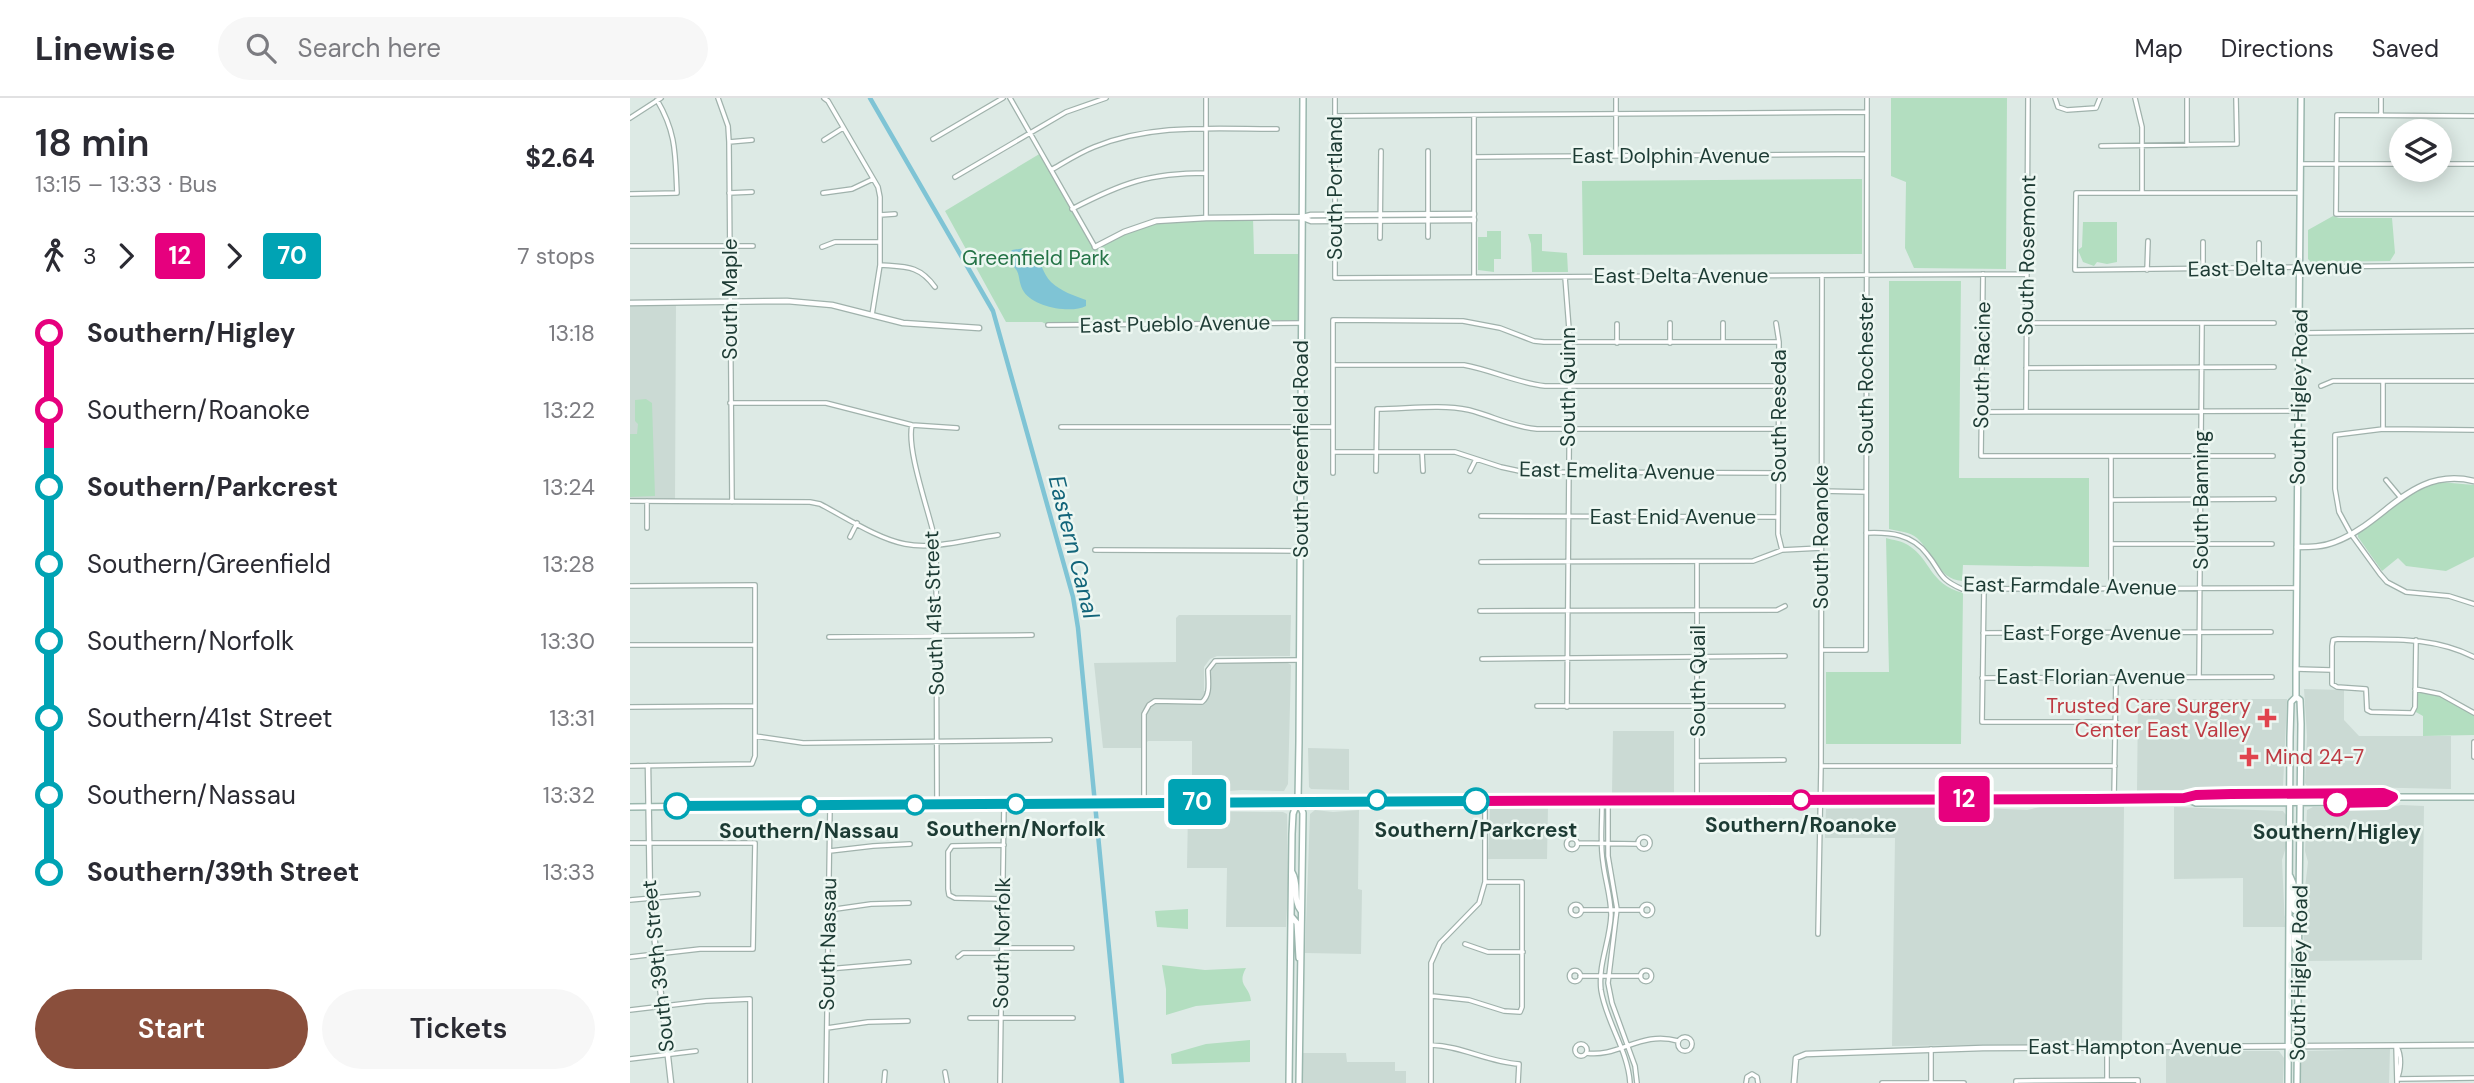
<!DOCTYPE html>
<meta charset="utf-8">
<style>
:root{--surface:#fff;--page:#f7f7f7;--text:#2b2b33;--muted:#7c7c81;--line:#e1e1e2;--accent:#8a4f3c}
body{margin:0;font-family:"DM Sans",sans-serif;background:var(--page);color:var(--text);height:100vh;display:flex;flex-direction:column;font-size:26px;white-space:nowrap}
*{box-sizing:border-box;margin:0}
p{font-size:23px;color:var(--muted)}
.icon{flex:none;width:38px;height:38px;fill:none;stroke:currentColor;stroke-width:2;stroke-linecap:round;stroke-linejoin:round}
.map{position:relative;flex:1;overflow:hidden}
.side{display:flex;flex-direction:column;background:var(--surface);width:630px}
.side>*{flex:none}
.badge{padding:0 14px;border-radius:5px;font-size:24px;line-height:46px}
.controls{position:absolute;left:1759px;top:21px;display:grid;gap:14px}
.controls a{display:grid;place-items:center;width:63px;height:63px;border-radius:50%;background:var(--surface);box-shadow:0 4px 18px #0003;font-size:35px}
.map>.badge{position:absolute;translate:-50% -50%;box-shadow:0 0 0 4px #fff}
.legs{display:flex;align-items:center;gap:10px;height:77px;padding:0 35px;font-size:23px}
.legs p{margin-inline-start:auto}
.head{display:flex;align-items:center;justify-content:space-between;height:119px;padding:0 35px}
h1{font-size:38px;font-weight:600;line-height:52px}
.primary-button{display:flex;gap:14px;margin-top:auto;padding:14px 35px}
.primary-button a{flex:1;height:80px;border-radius:42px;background:var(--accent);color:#fff;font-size:28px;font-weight:600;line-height:80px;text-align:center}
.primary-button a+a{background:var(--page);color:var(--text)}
ul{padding:0 35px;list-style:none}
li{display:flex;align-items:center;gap:24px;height:77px;font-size:26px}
li i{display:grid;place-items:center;width:10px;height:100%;margin:0 9px;background:currentColor}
li i::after{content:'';width:18px;height:18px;margin:-9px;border:5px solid;border-radius:50%;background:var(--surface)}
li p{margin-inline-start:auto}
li:first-child i{background:linear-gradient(#0000 50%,currentColor 0)}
li:last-child i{background:linear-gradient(currentColor 50%,#0000 0)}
header{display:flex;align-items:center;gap:42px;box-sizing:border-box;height:98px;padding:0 35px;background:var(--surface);border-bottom:2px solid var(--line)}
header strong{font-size:33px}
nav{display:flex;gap:38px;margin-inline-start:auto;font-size:24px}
.search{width:490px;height:63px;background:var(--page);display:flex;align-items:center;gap:18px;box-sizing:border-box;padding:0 24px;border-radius:38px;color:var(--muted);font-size:26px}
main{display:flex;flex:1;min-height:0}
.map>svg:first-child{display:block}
.built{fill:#cbdad4}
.green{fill:#b3dec0}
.water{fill:#7fc4d5}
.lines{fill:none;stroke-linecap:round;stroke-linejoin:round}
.canal{stroke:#7fc4d5;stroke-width:4.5}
.minor-casing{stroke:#a0b2ac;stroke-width:6}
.tertiary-casing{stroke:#a0b2ac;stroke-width:7}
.secondary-casing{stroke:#9bb7ae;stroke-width:8}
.minor{stroke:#fff;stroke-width:3.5}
.tertiary{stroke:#fff;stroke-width:4.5}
.secondary{stroke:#fff;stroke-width:5}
.line-1-casing{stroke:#fff;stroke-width:16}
.line-2-casing{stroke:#fff;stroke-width:16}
.line-1{stroke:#e6007e;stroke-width:10}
.line-2{stroke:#00a3b4;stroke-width:10}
.health-dot{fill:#e0444e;stroke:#edf7f2;stroke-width:2.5}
.stop-2-dot{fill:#fff;stroke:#00a3b4;stroke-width:3.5}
.stop-1-dot{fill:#fff;stroke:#e6007e;stroke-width:3.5}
.labels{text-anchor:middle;stroke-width:5;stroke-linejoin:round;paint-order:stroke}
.street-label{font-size:21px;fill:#1d3b34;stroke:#edf7f2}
.park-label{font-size:21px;fill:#257447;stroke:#edf7f2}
.health-label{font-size:21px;fill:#be3a42;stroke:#edf7f2;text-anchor:end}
.stop-label{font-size:21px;font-weight:bold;fill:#1d3b34;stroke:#edf7f2}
.water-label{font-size:23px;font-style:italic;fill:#13657a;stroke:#edf7f2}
</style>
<header>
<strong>Linewise</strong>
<div class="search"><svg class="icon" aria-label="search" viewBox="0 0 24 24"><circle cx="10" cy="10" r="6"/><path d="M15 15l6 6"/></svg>Search here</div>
<nav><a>Map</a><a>Directions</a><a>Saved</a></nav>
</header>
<main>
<section class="side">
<div class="head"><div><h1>18 min</h1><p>13:15 – 13:33 · Bus</p></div><b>$2.64</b></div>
<div class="legs"><svg class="icon" aria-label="walk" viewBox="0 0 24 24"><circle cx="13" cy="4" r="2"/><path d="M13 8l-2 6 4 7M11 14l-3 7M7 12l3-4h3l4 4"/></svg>3<svg class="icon" aria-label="forward" viewBox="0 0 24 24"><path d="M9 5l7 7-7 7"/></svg><b class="badge" style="background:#e6007e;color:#fff">12</b><svg class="icon" aria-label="forward" viewBox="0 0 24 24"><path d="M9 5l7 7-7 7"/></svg><b class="badge" style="background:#00a3b4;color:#fff">70</b><p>7 stops</p></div>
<ul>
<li><i style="color:#e6007e"></i><b>Southern/Higley</b><p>13:18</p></li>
<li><i style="color:#e6007e"></i><span>Southern/Roanoke</span><p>13:22</p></li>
<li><i style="color:#00a3b4"></i><b>Southern/Parkcrest</b><p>13:24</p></li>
<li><i style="color:#00a3b4"></i><span>Southern/Greenfield</span><p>13:28</p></li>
<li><i style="color:#00a3b4"></i><span>Southern/Norfolk</span><p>13:30</p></li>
<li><i style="color:#00a3b4"></i><span>Southern/41st Street</span><p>13:31</p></li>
<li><i style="color:#00a3b4"></i><span>Southern/Nassau</span><p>13:32</p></li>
<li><i style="color:#00a3b4"></i><b>Southern/39th Street</b><p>13:33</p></li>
</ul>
<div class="primary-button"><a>Start</a><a>Tickets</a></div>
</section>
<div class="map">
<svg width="1844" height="985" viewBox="0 0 1844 985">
<rect width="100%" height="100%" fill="#ddeae5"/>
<path class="built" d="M46 204 45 403H0V205Z
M549 517H661L660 558H587L580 561 574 569V593L581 594V571L585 565H658L661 567 658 686 654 693 612 692 562 696V643H518L511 650H473L464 565 546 564V520Z
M1674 591 1714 592V622L1729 638H1821V691L1677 688 1675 685 1677 638Z
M1508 601H1657L1653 689 1648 691 1609 689 1595 692 1507 694Z
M983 633H1044V695H982Z
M678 650 719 651V692L681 691 679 689Z
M1771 707 1794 708 1792 862 1674 863 1673 807 1678 764 1675 753 1677 712 1683 709 1757 710Z
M918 709 917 761H858L860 711Z
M1331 709 1397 712 1410 709H1494L1492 946 1262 948 1265 740H1195L1196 711Z
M1544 709 1653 713 1656 717V749L1652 762 1655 829H1613V780L1544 781Z
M685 712 703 714 729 712 728 791 732 792 731 856 675 855 680 716Z
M558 713 653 714 657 716 658 791 656 829H596L597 770H557Z
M1760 951 1759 985H1671V960L1675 953Z
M1536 953H1649L1654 960 1653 985H1536Z
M673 955H716L717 964H765V973H776V985H673Z"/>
<path class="green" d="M1261 0H1377L1376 171 1284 170 1275 150 1276 84 1261 78Z
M411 55 465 148 526 123 623 120 624 156H672V225L418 227 412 224H376L315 113Z
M1232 81V156L953 157 952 83Z
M1703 118 1709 120H1762L1765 155 1760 163 1681 164 1678 161V132Z
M1453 124H1487V164L1477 166 1467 164 1464 168 1453 164 1448 152 1452 149Z
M857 133H871V161H864V174L848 172V139H857Z
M898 136H912V153L937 155 938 174H902L901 146Z
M1259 183H1331L1329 380H1459V469L1333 467 1332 483C1308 481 1302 454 1287 440 1280 434 1268 433 1259 431Z
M16 301 22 305 25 398 0 399V336H7L8 326 5 323V302Z
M1810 384 1844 387V459L1816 473 1776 468 1768 460 1752 473 1728 439V435L1785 393Z
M1256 440C1263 442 1272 443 1278 447 1302 462 1298 485 1333 495L1331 646H1196V574H1259Z
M1785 591 1810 596 1844 615V637L1793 638V618L1784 613Z
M558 811V831L527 829 525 813Z
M532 867 575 872 616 870C606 888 620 888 621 903L566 908 536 917V891Z
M620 942V964L542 966 541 956 576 946Z"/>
<path class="water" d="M395 150C411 155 410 173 421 184 432 194 443 197 456 202V208C441 216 404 209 394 194 389 187 390 179 387 173 385 169 379 164 376 160L382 152Z"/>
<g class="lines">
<path class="canal" d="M240 0 363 213 443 499 448 530 492 985"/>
<g class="minor-casing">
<path id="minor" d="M88 0 98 28 99 44 102 404
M194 0 198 3 248 89 250 99V167L242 217
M380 0 465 149
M705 0V180L1397 176
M986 0V57
M1425 0 1428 9 1437 12 1466 10 1470 0
M1505 0 1512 29V95
M1557 0V47
M1751 0V17
M706 18 1237 14
M1844 18 1707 17 1706 116H1844
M0 20 31 0
M303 41 373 0
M194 42 213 30
M99 44 122 42
M1471 48 1607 46 1606 0
M844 59 1237 56
M1671 66H1771
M1810 66H1844
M421 72C435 64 449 55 464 49 522 25 586 31 647 31
M325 79 436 14 476 0
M99 95 122 94
M193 95 222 91 243 81
M1670 95H1446L1445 172 1844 167
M0 96 47 95C45 57 47 36 27 2
M442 111C492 85 519 75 576 75
M250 117 265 116
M576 120V0
M798 139V53
M750 140 751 53
M1629 145V168
M0 148H123
M192 149 205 144H250
M250 167C276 169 289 167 305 189
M1573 171V144
M1517 172 1518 143
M1353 176 1351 358H1643
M844 179V17
M935 179 940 244 937 609
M1040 225V245
M1146 225 1149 244 1148 436 1152 452
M1396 225H1644
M418 227 672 225
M1669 235 1844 233
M1093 244V225
M987 245V226
M703 267H834C862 272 887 285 915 288H1149
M1396 270 1644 269
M1753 284V331
M1691 288 1703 283H1844
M100 305H196L282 327 327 330
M1352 314 1669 313
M1396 314 1398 0
M282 327C276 352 300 416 306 446L307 706
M431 329H703
M1844 332 1753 331 1705 337V391L1709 414 1721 436 1750 476 1757 484 1776 494 1819 498 1844 506
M703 354H825L871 369 894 374 1149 375
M792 354 793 373
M746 373 747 311C777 311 810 306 839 312 863 318 882 329 907 331H1149
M840 373 846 361
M703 375V222L833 223 870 230 904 243 914 244H1149
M1756 382 1771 400
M1191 393 1236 394
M1481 402 1644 401
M0 403 180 404 190 406C215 419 248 441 275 446 304 452 339 441 368 437
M17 403V430
M851 418 1148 419
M1236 435C1260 434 1282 436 1297 456 1312 474 1307 480 1332 491L1667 490
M220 439 227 425
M1481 446H1642
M465 452 671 453
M851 464 1123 463 1152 452 1191 450
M0 488 125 487V658L122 666 0 668
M1481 490V358
M1354 491 1352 624H1486
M850 513 1147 512 1155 508
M1353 535 1641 534
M199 539 402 537
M1786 542 1785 609 1782 615 1741 614 1737 612 1736 591 1707 589 1702 586V548L1703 542 1708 541C1756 542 1800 537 1844 559
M0 547H125
M1192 552H1236L1237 0
M852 561 1155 558
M1666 571 1701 572
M1569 579 1572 225
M1352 580 1642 579
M1785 591 1810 596 1844 615
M907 608H1153
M0 609 125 608
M125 638 173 645 420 642
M1844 644V659
M1067 663 1154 662
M1191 668H1485
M1484 700 1486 579
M975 702 972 710C972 728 970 746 973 764 975 782 981 799 981 817 980 843 968 866 971 892 976 924 998 952 1000 985
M975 702 978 710V758L987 811 978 885 982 905 1005 968 1007 985
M1067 702V464
M514 703V616L519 607 525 603 572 604C581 597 578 583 578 572L585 563 670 562
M1008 745a6 6 0 1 1 12 0a6 6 0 1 1-12 0Z
M936.5 746a5.5 5.5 0 1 1 11 0a5.5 5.5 0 1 1-11 0Z
M0 745H125L123 851H70L0 859
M948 745 1008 746
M200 753 243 748 280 746
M373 801 325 800 319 797 318 791V754L322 748 374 747
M0 802 68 796
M1011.5 812a5.5 5.5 0 1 1 11 0a5.5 5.5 0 1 1-11 0Z
M940.5 812a5.5 5.5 0 1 1 11 0a5.5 5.5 0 1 1-11 0Z
M199 812 241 806 279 805
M952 812H1011
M1188 836 1191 668 1192 177
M835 846 858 854H893
M372 850H442
M328 859 333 855H372
M198 871 279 864
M939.5 878a5.5 5.5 0 1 1 11 0a5.5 5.5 0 1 1-11 0Z
M1010.5 878a5.5 5.5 0 1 1 11 0a5.5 5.5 0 1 1-11 0Z
M950 878H1010
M802 898 839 902 874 913 890 914 892 909V784H855
M0 912 76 903 120 901V985
M340 920H443
M197 930 238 924 278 923
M1048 946a7 7 0 1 1 14 0a7 7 0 1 1-14 0Z
M945 952a6 6 0 1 1 12 0a6 6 0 1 1-12 0Z
M801 947C832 948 858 964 889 966L888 985
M1766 948 1767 985
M1301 951V983
M956 955C989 960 1011 932 1048 943
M0 961 66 953
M315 974 317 985
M1767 981 1844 980
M1767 981C1771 972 1772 958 1767 949
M1477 982V949
M196 985 200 708
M254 985 255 974
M370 985 374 706
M801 985V865L810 845 849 805 855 784V703
M1116 985 1117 979 1122 976 1127 979 1128 985
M1252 985H1334
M1386 985V983L1508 982V985"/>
</g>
<g class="tertiary-casing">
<path id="tertiary" d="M673 120 681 123 844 122
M465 149 494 134 526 123 576 120 673 119 681 117 844 116
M0 205 157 203 202 207 273 225 349 230
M1667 449C1680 449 1693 449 1705 444 1756 425 1781 368 1844 383
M18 668 20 801 41 985
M1164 985 1166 960 1176 956 1353 950 1844 947"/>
</g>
<g class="secondary-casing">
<path id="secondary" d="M1555 700 1566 705 1756 704 1763 699
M668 702 673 715 669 985
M0 709 681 702 1464 701 1554 700 1566 697 1601 696 1753 695 1763 699H1844
M662 774C670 787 662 802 671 813
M1660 778 1663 785 1664 812 1669 815
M662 819 667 825 669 860
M1659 819 1664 823V847L1668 854
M659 985 662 736 663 716 668 702 669 644 673 0
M1658 985 1660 639 1661 604 1666 599
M1667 985 1671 626 1670 602 1666 599V571L1671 0"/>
</g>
<use href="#minor" class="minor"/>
<use href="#tertiary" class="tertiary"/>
<use href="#secondary" class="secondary"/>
</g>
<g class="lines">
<g class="line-1-casing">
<path id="line-1" d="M846 703 1464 701 1554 700 1566 697 1601 696 1753 695 1763 699 1756 704 1707 705"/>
</g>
<g class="line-2-casing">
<path id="line-2" d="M47 708 846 703"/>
</g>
<use href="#line-1" class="line-1"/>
<use href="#line-2" class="line-2"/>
</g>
<g class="health-dot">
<path d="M1633.5 609.5h7v7h7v7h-7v7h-7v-7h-7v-7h7z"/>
<path d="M1615.5 648.5h7v7h7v7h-7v7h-7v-7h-7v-7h7z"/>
</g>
<g class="stop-2-dot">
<circle cx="747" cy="702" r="9"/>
<circle cx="846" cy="703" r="12"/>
<circle cx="386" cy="706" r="9"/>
<circle cx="285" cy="707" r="9"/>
<circle cx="47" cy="708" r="12"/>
<circle cx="179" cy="708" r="9"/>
</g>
<g class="stop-1-dot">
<circle cx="1171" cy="702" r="9"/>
<circle cx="1707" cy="705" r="12"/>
</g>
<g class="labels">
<g class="street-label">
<text x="1041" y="65">East Dolphin Avenue</text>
<text transform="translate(705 90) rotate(-90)" y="7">South Portland</text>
<text transform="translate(1397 157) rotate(-89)" y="7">South Rosemont</text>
<text transform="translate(1645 170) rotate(-1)" y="7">East Delta Avenue</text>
<text x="1051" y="185">East Delta Avenue</text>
<text transform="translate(100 201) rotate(-90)" y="7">South Maple</text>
<text transform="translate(545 226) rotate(-1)" y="7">East Pueblo Avenue</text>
<text transform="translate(1352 267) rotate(-89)" y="7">South Racine</text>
<text transform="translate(1236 276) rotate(-90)" y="7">South Rochester</text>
<text transform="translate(938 289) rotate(-90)" y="7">South Quinn</text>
<text transform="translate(1669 299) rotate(-89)" y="7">South Higley Road</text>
<text transform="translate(1149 318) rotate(-90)" y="7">South Reseda</text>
<text transform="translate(671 351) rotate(-90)" y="7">South Greenfield Road</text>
<text transform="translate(987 373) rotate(1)" y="7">East Emelita Avenue</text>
<text transform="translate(1571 402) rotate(-90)" y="7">South Banning</text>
<text x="1043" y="426">East Enid Avenue</text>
<text transform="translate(1191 439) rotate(-90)" y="7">South Roanoke</text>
<text transform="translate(1440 488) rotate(1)" y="7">East Farmdale Avenue</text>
<text transform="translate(304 515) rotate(-92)" y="7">South 41st Street</text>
<text x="1462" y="542">East Forge Avenue</text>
<text x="1461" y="586">East Florian Avenue</text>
<text transform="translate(1068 583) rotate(-90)" y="7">South Quail</text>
<text transform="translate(372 845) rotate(-89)" y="7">South Norfolk</text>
<text transform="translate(198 846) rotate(-89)" y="7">South Nassau</text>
<text transform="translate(28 868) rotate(-96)" y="7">South 39th Street</text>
<text transform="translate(1669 875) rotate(-89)" y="7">South Higley Road</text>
<text x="1505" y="956">East Hampton Avenue</text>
</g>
<g class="park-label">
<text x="406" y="167">Greenfield Park</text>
</g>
<g class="health-label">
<text x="1621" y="615">Trusted Care Surgery<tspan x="1621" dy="24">Center East Valley</tspan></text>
<text x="1635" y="666" text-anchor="start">Mind 24-7</text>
</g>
<g class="stop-label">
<text x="1171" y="734">Southern/Roanoke</text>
<text x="386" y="738">Southern/Norfolk</text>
<text x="846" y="739">Southern/Parkcrest</text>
<text x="179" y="740">Southern/Nassau</text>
<text x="1707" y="741">Southern/Higley</text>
</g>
<g class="water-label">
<text transform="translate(444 449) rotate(76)" y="8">Eastern Canal</text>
</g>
</g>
</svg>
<div class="controls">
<a><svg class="icon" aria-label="layers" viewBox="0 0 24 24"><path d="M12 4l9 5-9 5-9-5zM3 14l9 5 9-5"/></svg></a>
</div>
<b class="badge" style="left:1334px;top:701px;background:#e6007e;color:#fff">12</b>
<b class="badge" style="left:567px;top:704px;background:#00a3b4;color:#fff">70</b>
</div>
</main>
